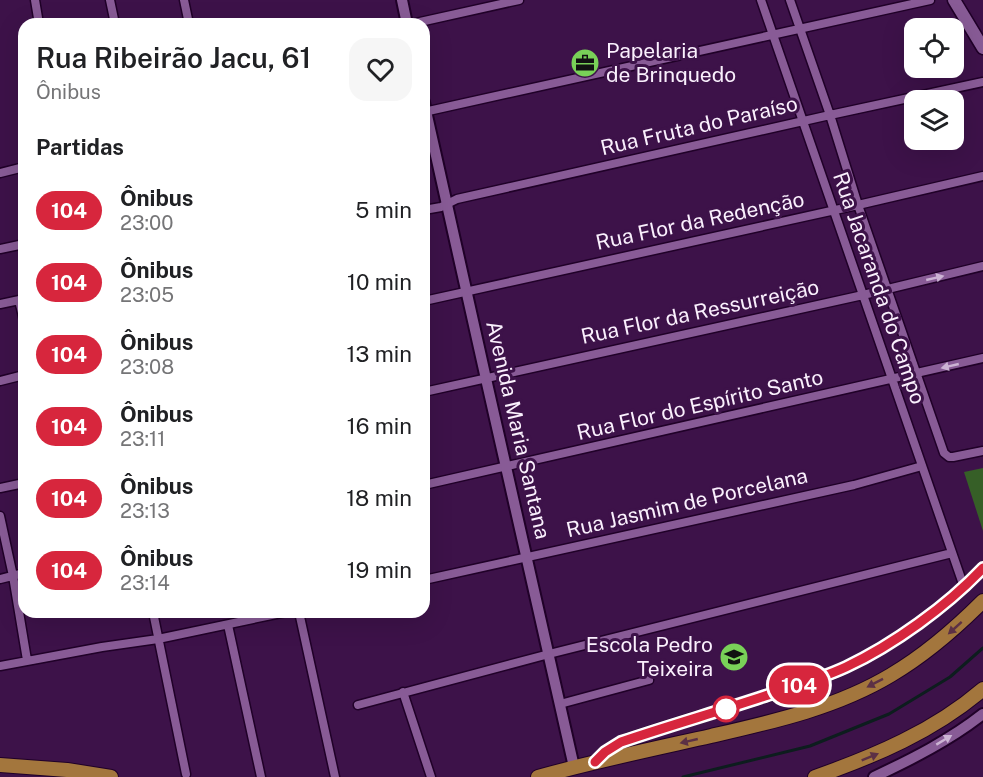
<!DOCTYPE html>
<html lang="pt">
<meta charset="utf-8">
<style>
:root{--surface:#fff;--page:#f6f6f6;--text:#202124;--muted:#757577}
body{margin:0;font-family:"Public Sans",sans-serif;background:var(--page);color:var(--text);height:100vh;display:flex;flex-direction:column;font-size:22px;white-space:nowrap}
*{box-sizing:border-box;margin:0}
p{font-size:20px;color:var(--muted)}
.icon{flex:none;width:33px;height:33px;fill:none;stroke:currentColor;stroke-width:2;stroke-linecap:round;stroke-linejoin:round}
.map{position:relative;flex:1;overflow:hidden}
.panel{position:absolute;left:18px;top:18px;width:412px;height:600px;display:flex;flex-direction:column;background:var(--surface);border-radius:18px;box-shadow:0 6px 24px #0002}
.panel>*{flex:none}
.badge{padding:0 12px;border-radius:20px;font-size:21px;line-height:39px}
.fabs{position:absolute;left:904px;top:18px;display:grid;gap:12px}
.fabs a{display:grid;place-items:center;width:60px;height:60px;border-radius:12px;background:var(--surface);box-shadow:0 6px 24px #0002;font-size:30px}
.map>.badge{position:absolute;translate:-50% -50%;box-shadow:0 0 0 3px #fff}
h2{padding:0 18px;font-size:22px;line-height:54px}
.round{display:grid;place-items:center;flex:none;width:63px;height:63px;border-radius:18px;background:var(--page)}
.head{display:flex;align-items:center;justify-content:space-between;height:102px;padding:0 18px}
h1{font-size:28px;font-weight:600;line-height:45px}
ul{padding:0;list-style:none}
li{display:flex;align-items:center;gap:18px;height:72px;padding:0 18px}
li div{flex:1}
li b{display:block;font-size:22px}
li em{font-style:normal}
li .badge{min-width:66px;font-weight:700;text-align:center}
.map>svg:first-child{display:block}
.green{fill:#365f27}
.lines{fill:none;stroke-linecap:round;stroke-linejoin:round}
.stream{stroke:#0d1d1e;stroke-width:3}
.minor-casing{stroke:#200128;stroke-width:11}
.tertiary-casing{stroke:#200128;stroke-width:14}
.secondary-casing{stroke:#200128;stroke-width:15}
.trunk-casing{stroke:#200128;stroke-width:16}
.minor{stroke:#885b96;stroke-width:8}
.tertiary{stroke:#885b96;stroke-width:10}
.secondary{stroke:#885b96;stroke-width:12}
.trunk{stroke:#a3763d;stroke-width:14}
.oneway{fill:#ccb4d4}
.oneway2{fill:#5c3045}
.line-casing{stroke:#fff;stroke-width:14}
.line{stroke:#d7263d;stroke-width:9}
.stop-dot{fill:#fff;stroke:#d7263d;stroke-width:3}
.labels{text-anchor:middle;stroke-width:6;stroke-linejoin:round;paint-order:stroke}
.poi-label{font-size:21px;fill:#faf0fd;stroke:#3d1249;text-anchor:start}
.street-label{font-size:21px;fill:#faf0fd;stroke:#3d1249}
</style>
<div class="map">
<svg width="983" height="777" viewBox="0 0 983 777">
<rect width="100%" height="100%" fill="#3d1249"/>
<path class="green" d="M983 468V531L964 472Z"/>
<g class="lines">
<path class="stream" d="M683 777 810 746 889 714 950 677 983 648"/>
<g class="minor-casing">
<path id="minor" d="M35 0 39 24
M110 0 115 24
M184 0 189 24
M761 0 964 587
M790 0 830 115 858 205 944 453 949 457H953L983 451
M411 24 519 0
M424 112 930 0
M0 173 24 167
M424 210 441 207 457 199 830 115 983 82
M0 249 24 244
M19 300 24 321
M424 301 858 205 983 176
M0 304 24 299
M0 381 24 375
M424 392 863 295 983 266
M424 485 983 358
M0 488 24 483
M0 516 13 576 27 660
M0 579 24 573
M424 580 854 485 922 466
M153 612 186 774
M299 612 335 777
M228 625 261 777
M0 666 102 647 158 639 286 612
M403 692 431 777
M560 704 649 680
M358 705 549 654 952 553"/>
</g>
<g class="tertiary-casing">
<path id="tertiary" d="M402 0 407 24
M424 102C473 324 524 545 574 767
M595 762 605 752 621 742C670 725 720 711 769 695 795 686 822 679 846 667 893 645 948 605 983 568
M874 777C912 759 950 740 983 714"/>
</g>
<g class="secondary-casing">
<path id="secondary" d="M954 0 983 48"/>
</g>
<g class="trunk-casing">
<path id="trunk" d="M0 765 67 770 111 777
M538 777C595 761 653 749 711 736 772 722 836 708 891 675 925 655 955 629 983 601
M815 777C875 756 934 731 983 689"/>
</g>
<use href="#minor" class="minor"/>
<use href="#tertiary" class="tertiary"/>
<use href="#secondary" class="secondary"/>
<use href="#trunk" class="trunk"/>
</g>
<defs><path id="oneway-solid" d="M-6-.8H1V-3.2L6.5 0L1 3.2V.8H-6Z" transform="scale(1.5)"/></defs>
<g class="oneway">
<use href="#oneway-solid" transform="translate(935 278) rotate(-13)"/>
<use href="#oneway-solid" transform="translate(950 366) rotate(167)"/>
<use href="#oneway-solid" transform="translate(944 740) rotate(-31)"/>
</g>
<g class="oneway2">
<use href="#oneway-solid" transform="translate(955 628) rotate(138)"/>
<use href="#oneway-solid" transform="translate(875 683) rotate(153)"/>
<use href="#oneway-solid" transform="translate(689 741) rotate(167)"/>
<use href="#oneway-solid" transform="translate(870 757) rotate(-22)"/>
</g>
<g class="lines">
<g class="line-casing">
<path id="line" d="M595 762 605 752 621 742C668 726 717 712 765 696 792 687 820 679 846 667 893 645 947 606 983 568"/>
</g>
<use href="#line" class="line"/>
</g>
<defs>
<g id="office-disc" transform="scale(1.5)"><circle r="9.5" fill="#79d158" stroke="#3d1249"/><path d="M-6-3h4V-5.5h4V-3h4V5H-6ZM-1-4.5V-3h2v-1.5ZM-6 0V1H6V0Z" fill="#111"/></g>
<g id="school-disc" transform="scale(1.5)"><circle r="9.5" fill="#79d158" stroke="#3d1249"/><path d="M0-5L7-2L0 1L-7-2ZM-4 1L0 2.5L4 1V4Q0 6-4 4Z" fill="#111"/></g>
</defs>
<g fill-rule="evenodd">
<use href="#office-disc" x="585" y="63"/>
<use href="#school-disc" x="734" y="657"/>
</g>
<circle class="stop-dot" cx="726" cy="709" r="12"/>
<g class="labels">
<g class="poi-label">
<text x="606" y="58">Papelaria<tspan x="606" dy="24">de Brinquedo</tspan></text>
<text x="713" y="652" text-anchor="end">Escola Pedro<tspan x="713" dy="24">Teixeira</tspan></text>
</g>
<g class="street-label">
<text transform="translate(699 126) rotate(-13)" y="7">Rua Fruta do Paraíso</text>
<text transform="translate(700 221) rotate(-12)" y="7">Rua Flor da Redenção</text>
<text transform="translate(879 288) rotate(71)" y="7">Rua Jacaranda do Campo</text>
<text transform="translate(700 312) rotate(-12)" y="7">Rua Flor da Ressurreição</text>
<text transform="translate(700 405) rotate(-13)" y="7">Rua Flor do Espírito Santo</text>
<text transform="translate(518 430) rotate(77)" y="7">Avenida Maria Santana</text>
<text transform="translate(687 503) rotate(-13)" y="7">Rua Jasmim de Porcelana</text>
</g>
</g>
</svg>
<div class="fabs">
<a><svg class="icon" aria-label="locate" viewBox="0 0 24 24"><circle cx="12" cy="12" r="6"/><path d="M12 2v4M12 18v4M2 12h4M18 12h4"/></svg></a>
<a><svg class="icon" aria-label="layers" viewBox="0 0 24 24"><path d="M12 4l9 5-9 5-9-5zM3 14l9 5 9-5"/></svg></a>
</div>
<b class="badge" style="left:799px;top:685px;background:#d7263d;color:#fff">104</b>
<section class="panel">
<div class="head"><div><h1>Rua Ribeirão Jacu, 61</h1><p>Ônibus</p></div><a class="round"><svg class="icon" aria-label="heart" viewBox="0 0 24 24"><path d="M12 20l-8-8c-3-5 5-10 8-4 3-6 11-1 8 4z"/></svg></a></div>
<h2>Partidas</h2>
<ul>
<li><span class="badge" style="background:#d7263d;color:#fff">104</span><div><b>Ônibus</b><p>23:00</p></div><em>5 min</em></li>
<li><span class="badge" style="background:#d7263d;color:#fff">104</span><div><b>Ônibus</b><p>23:05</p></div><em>10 min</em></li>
<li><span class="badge" style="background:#d7263d;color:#fff">104</span><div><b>Ônibus</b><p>23:08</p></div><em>13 min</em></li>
<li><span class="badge" style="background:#d7263d;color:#fff">104</span><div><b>Ônibus</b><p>23:11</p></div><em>16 min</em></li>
<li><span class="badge" style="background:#d7263d;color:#fff">104</span><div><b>Ônibus</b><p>23:13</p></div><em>18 min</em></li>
<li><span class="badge" style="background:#d7263d;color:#fff">104</span><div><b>Ônibus</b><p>23:14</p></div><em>19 min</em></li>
</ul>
</section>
</div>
